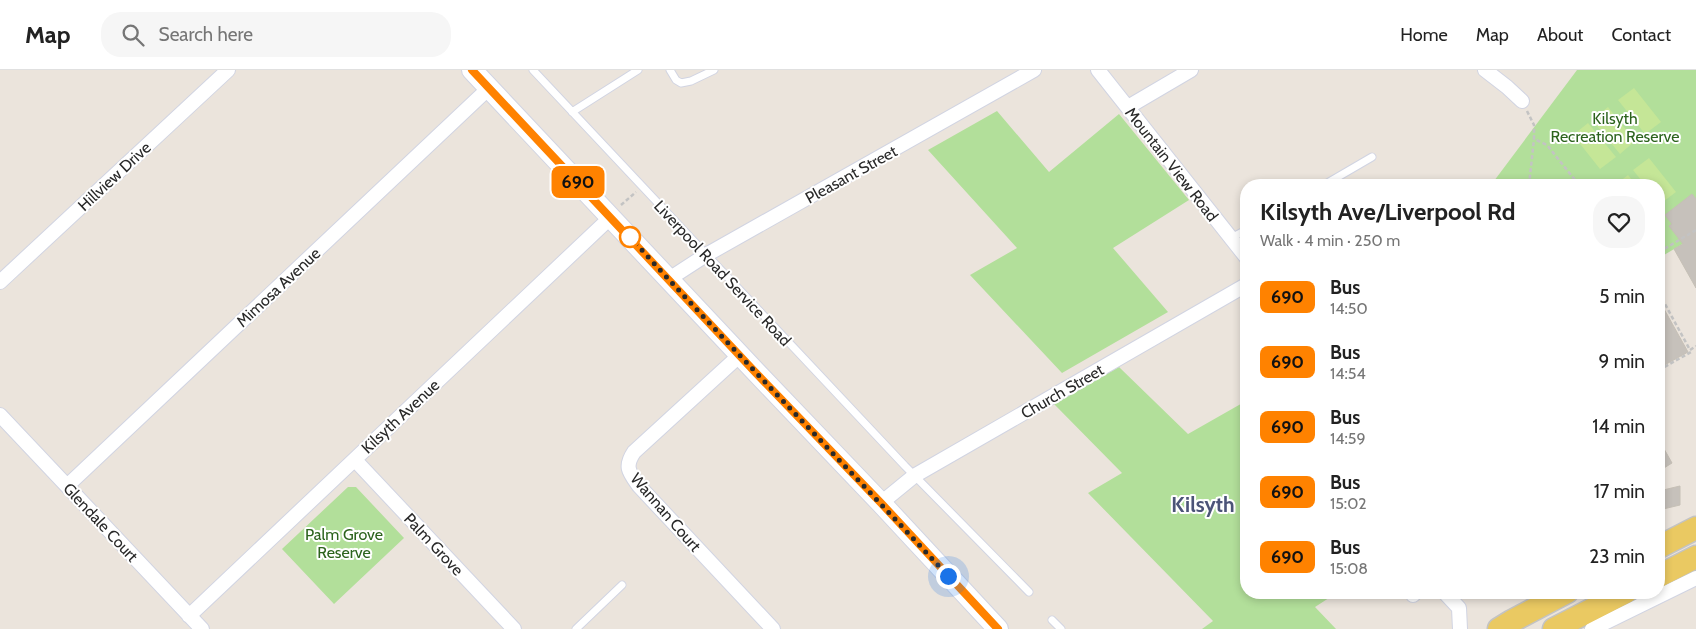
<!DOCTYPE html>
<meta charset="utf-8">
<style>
:root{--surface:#fff;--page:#f6f6f6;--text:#222;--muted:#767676;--line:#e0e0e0}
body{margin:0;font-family:Cabin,sans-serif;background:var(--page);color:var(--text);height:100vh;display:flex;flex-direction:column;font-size:19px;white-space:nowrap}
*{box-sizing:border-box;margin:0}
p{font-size:16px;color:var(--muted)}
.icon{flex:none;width:28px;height:28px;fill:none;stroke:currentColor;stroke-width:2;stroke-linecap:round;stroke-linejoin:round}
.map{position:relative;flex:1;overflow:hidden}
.side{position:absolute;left:1240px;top:109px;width:425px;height:420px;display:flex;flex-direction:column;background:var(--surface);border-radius:20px;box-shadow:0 2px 8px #0003}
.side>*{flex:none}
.badge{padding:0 10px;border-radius:8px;font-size:18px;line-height:32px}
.you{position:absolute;width:25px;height:25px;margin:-12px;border:4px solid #fff;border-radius:50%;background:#1a73e8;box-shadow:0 0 0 8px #1a73e833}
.map>.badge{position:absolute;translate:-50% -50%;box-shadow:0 0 0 2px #fff}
.round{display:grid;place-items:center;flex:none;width:52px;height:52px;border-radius:20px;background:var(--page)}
.overview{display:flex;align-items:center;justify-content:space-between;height:85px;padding:0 20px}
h1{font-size:24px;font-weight:700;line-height:38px}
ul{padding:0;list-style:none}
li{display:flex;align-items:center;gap:15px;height:65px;padding:0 20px}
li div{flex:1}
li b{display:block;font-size:19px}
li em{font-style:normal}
li .badge{min-width:55px;font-weight:700;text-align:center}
header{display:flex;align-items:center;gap:30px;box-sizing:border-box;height:70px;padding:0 25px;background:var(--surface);border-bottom:1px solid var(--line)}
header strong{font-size:24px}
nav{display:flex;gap:28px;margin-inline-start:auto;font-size:18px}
.search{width:350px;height:45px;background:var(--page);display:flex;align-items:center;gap:12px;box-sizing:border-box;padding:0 18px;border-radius:20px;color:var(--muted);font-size:19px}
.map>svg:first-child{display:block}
.green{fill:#b2df9a}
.pitch{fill:#c5e697}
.building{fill:#c6c1bb;stroke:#c6c0b6}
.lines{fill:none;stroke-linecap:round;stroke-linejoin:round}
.service-casing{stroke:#d1d4e2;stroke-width:9}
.minor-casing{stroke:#d1d4e2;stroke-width:16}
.secondary-casing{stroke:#d1d4e2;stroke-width:22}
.primary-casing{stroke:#c3c3c3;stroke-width:25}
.path{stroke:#c3c3c3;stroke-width:2.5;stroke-dasharray:4 2.5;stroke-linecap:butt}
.service{stroke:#fff;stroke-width:7}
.minor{stroke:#fff;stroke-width:14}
.secondary{stroke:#fff;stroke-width:20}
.primary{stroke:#eac962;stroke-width:22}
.line-casing{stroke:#fff;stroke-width:11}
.line{stroke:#ff8200;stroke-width:8}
.walk{stroke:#292929;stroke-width:5;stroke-dasharray:0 9}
.stop-dot{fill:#fff;stroke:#ff8200;stroke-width:2.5}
.labels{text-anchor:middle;stroke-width:4;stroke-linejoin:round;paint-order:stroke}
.park-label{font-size:16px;fill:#2c631d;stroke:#fff}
.street-label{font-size:16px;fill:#292929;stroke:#fff}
.district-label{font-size:21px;font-weight:bold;fill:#4c5478;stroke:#fff}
</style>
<header>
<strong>Map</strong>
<div class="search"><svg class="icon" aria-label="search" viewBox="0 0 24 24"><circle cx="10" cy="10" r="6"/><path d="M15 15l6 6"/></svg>Search here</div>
<nav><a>Home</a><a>Map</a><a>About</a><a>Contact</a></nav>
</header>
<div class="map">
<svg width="1696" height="559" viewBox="0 0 1696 559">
<rect width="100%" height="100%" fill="#ebe4dc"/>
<path class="green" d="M1577 0H1696V166L1659 188V115H1491Z
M997 41 1049 102 1119 44 1189 130 1113 178 1168 242 1062 303 970 205 1017 178 928 80Z
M1119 297 1188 364 1246 331V522L1329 523 1332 526 1315 537 1336 559H1202L1213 551 1088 423 1122 403 1054 334Z
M348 417H356L404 468 334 534 282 479Z"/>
<path class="pitch" d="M1634 18 1661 52 1645 64 1618 30Z
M1608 37 1635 71 1620 84 1592 50Z
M1588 53 1616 87 1600 99 1573 65Z
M1649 88 1676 122 1660 134 1659 132V115H1645L1633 100Z
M1628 105 1636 115H1615Z"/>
<path class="building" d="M1692 124 1696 129V218L1674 179 1683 174 1669 156 1672 154 1665 145Z
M1659 230 1688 282 1659 298Z
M1659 370 1672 393 1659 401Z
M1680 416V435L1659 440V421Z"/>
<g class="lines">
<g class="service-casing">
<path id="service" d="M533 0 905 396 1029 522
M670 0 676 10 681 13 691 11 714 0
M572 42 638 0
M1324 115 1372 87
M1231 168 1246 160
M1052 550 1061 559
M576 559 622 515"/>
</g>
<g class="minor-casing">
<path id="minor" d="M1098 0 1246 187
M1485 0 1507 17 1522 31
M1128 37 1191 0
M669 209 706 185 1034 0
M0 212 228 0
M740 285 634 382C624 397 629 402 639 416L773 559
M0 345 202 559
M355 390 514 559
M67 416 489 18
M881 433 914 406 1246 215
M1444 522 1459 538 1460 559
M1413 525 1416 522
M189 546 611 147
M1592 559 1696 508"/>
</g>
<g class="secondary-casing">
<path id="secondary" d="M472 0 755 301 881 433 998 559"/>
</g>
<g class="primary-casing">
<path id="primary" d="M1659 477 1696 458
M1659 506 1696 487
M1499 559 1512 551 1567 522
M1554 559 1626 522"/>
</g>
<path class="path" d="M1527 41 1534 55V69L1547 75 1579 115
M1529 115 1534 69
M621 135 636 122
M1659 182 1696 160
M1659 223 1690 280
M1659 300 1691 282 1690 280 1696 276"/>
<use href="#service" class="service"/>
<use href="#minor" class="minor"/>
<use href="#secondary" class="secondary"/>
<use href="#primary" class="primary"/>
</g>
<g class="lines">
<g class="line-casing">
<path id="line" d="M472 0 755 302 881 433 998 559"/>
</g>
<use href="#line" class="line"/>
<path class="walk" d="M630 167C734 282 843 392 948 506"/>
</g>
<circle class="stop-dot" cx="630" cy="167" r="10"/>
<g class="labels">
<g class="park-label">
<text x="1615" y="54">Kilsyth<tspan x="1615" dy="18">Recreation Reserve</tspan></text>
<text x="344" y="470">Palm Grove<tspan x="344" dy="18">Reserve</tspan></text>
</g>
<g class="street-label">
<text transform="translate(1172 94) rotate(52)" y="6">Mountain View Road</text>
<text transform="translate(851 104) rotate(-29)" y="6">Pleasant Street</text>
<text transform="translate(114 106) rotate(-43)" y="6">Hillview Drive</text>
<text transform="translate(723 203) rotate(47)" y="6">Liverpool Road Service Road</text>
<text transform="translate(278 217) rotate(-43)" y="6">Mimosa Avenue</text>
<text transform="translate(1062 321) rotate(-30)" y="6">Church Street</text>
<text transform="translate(400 346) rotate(-43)" y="6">Kilsyth Avenue</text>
<text transform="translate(666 442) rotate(49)" y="6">Wannan Court</text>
<text transform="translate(101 452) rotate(47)" y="6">Glendale Court</text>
<text transform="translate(434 474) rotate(47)" y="6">Palm Grove</text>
</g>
<g class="district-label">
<text x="1203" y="442">Kilsyth</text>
</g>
</g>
</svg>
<div class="you" style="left:948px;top:506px"></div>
<b class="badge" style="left:578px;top:112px;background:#ff8200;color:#111">690</b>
<section class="side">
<div class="overview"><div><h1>Kilsyth Ave/Liverpool Rd</h1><p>Walk · 4 min · 250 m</p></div><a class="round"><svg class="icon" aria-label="heart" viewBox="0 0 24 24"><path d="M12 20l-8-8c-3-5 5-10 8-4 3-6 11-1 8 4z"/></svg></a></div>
<ul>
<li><span class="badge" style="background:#ff8200;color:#111">690</span><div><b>Bus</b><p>14:50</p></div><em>5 min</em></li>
<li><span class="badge" style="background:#ff8200;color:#111">690</span><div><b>Bus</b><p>14:54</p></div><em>9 min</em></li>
<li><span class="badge" style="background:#ff8200;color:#111">690</span><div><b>Bus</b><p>14:59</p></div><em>14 min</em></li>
<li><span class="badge" style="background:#ff8200;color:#111">690</span><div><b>Bus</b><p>15:02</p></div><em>17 min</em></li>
<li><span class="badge" style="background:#ff8200;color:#111">690</span><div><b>Bus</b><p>15:08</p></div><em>23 min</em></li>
</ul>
</section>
</div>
